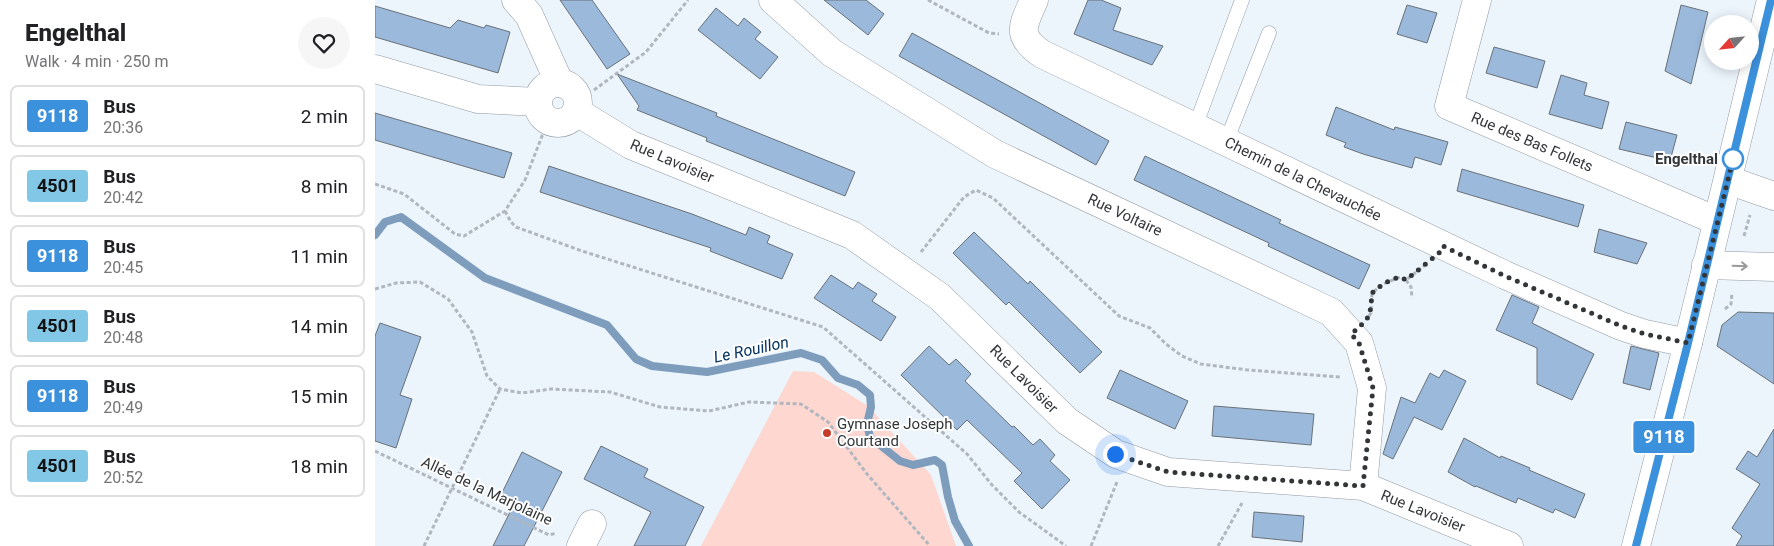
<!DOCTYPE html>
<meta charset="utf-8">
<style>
:root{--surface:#fff;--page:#f6f6f6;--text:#202124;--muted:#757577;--line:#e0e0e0}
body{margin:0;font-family:Roboto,sans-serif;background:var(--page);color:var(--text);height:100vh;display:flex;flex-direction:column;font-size:19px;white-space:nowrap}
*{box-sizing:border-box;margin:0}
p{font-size:16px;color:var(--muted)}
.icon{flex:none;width:28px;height:28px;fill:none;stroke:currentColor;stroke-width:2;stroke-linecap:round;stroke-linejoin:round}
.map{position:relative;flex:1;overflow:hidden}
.details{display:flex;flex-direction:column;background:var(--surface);width:375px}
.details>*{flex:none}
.badge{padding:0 10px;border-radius:4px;font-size:18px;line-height:32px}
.needle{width:32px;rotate:243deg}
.tools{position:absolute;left:1329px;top:15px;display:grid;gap:10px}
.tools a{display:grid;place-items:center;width:55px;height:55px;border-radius:50%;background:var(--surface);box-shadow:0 2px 12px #0003;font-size:25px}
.you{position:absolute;width:25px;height:25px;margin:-12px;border:4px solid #fff;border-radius:50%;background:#1a73e8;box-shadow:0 0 0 8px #1a73e833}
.map>.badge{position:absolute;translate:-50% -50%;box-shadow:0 0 0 2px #fff}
.round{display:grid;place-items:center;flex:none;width:52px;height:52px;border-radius:26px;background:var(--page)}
.headline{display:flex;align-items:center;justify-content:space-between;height:85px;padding:0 25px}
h1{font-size:24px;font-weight:800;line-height:38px}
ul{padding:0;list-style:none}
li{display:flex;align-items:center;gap:15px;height:62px;margin:0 10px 8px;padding:0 15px;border:2px solid var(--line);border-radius:8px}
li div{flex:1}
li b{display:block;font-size:19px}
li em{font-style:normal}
li .badge{min-width:55px;font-weight:700;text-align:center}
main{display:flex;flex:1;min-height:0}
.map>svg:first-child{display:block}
.green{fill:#fed7d0}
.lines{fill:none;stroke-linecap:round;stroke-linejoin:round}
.stream{stroke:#7e9cbc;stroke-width:8}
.building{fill:#9ab9db;stroke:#6a7179}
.service-casing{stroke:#929aa2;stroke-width:15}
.minor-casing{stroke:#929aa2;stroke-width:29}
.secondary-casing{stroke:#929aa2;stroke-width:29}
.path{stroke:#b1b7be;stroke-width:3;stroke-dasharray:4 2.5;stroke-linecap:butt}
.service{stroke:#fff;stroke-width:14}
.minor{stroke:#fff;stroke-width:28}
.secondary{stroke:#fff;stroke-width:28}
.oneway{stroke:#999a9c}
.line-casing{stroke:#fff;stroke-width:11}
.line{stroke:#3c91dc;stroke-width:8}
.walk{stroke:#333639;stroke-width:5;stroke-dasharray:0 9}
.stop-dot{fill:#fff;stroke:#3c91dc;stroke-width:2.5}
.poi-dot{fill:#c73b2b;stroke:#fff;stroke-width:2}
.labels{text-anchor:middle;stroke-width:4;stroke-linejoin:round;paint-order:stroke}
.street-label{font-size:15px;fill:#333639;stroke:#fff}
.stop-label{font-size:15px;font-weight:bold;fill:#333639;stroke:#fff;text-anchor:end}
.poi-label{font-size:15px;fill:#333639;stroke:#fff;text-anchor:start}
.water-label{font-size:16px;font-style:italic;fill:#053560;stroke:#fff}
</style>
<main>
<section class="details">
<div class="headline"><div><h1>Engelthal</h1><p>Walk · 4 min · 250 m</p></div><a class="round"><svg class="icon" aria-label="heart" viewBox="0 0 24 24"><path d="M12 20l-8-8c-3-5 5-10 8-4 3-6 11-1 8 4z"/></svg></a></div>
<ul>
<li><span class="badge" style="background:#3c91dc;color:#fff">9118</span><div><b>Bus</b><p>20:36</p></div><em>2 min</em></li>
<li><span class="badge" style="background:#82c8e6;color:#111">4501</span><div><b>Bus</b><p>20:42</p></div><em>8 min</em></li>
<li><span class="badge" style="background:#3c91dc;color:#fff">9118</span><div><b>Bus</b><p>20:45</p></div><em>11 min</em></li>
<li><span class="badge" style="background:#82c8e6;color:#111">4501</span><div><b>Bus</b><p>20:48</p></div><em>14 min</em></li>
<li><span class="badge" style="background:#3c91dc;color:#fff">9118</span><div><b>Bus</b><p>20:49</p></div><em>15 min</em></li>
<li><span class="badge" style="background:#82c8e6;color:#111">4501</span><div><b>Bus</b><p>20:52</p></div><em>18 min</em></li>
</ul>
</section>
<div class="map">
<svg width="1399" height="546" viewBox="0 0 1399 546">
<rect width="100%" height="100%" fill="#ecf4fc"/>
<path class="green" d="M418 371 439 372 493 406 556 475 581 546H326Z"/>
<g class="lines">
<path class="stream" d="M0 235 10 222 26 217 110 278 232 325 261 359 277 366 332 372 426 353 447 360 463 378 483 385 495 395 496 407 492 424 495 437 525 461 538 465 560 460 567 465 573 497 580 521 594 546"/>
</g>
<path class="building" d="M185 0H217L255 54 232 69Z
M449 0H491L509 14 493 35Z
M713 0H726L746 8 738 30 788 46 777 65 699 34Z
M1032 5 1062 13 1052 43 1022 34Z
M1306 5 1333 12 1316 84 1290 71Z
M0 6 75 28 83 20 109 28 111 25 135 32 123 73 0 37Z
M341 8 363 26 369 18 386 32 380 39 403 57 385 79 323 30Z
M537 33 734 141 721 165 524 56Z
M1119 47 1170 61 1162 88 1111 73Z
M242 74 342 113 341 116 480 172 470 196 331 141 332 138 262 110 264 106Z
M1186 75 1212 83 1209 95 1234 102 1227 129 1174 114Z
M961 107 1019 130 1020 127 1073 142 1066 165 1040 157 1037 168 988 154 969 147 971 143 951 135Z
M0 113 137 153 129 178 0 140Z
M1251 122 1302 135 1295 161 1244 149Z
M770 156 906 220 904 223 995 265 984 289 893 246 894 243 759 180Z
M174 166 317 214 371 235 374 227 395 236 392 243 418 254 407 279 335 251 336 248 165 192Z
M1087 169 1209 205 1203 227 1082 191Z
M1224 229 1272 243 1262 264 1219 252Z
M599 232 653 284 655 281 727 352 705 373 634 302 631 305 578 253Z
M456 275 478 289 483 282 502 294 497 301 521 317 506 341 439 298Z
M1137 295 1164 307 1157 323 1219 354 1197 400 1162 384V348L1121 330Z
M1363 312 1399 313V384L1342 346 1347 325Z
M5 323 46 337 25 395 37 399 21 448 0 441V336Z
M554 346 574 365 581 359 596 374 590 381 637 427 639 426 658 445 665 439 680 455 675 461 695 480 667 509 639 481 647 473 592 420 582 430 526 375Z
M1256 346 1284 353 1275 390 1248 383Z
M745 370 813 401 800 429 732 398Z
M1069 370 1091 381 1067 430 1039 417 1018 459 1008 454 1026 397 1040 403 1055 373 1064 378Z
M839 406 939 414 936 445 837 436Z
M1399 429V546H1361L1367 536 1357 528 1385 484 1361 469 1373 451 1382 457Z
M1089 438 1125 458 1126 456 1155 468 1154 470 1210 494 1200 518 1180 509 1178 513 1143 498 1141 503 1101 486 1100 487 1073 472Z
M226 446 273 469 269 477 329 507 310 546H259L276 512 209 479Z
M147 452 187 472 149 546H118L138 506 124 499Z
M879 512 929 516 927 542 877 537Z"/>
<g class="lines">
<g class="service-casing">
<path id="service" d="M820 127 867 0
M851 142 894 33"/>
</g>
<g class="minor-casing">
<path id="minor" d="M141 0 154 15 184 82
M398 0 457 53 620 154 956 312 984 343 997 388 988 486
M659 0C648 26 640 35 667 54L1130 275 1246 326 1270 334 1313 343
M1102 0 1074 106 1342 221
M0 69 103 99 163 102
M163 103a20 20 0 1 1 40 0a20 20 0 1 1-40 0Z
M202 112 256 145 477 235 565 297 692 421 741 454 793 472 988 486 1134 546
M1353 180 1399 196
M1331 265 1399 267
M206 546 217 524"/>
</g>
<g class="secondary-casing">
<path id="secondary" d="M1261 546 1313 343 1396 0"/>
</g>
<path class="path" d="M553 0 614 33 624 34
M219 90 271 52 313 0
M0 184 29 194 80 234 89 236 130 211 150 180 167 136 176 127
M130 211 136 222 141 227 207 251 448 327 592 454 617 485 644 512 691 546
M1369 236 1375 215
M546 252 589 197 601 190 618 198 744 316 775 328 791 344 807 356 826 364 873 370 965 377
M1031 280 1036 287 1037 298
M0 289 21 283 45 282 73 299 97 332 112 376 125 389 147 393 176 389 235 392 285 407 334 411 374 402 426 404 453 422 492 474 555 546
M1350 309 1356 304 1357 293
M994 316 996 313 997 293 1008 284 1025 277 1031 280 1049 266
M0 451 174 535 182 533
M49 546 125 389
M716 546 742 482
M843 546 867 503"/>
<use href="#service" class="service"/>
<use href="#minor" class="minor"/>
<use href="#secondary" class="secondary"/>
</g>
<defs><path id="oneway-shaft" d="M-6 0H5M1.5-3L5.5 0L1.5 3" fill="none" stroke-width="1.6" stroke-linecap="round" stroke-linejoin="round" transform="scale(1.25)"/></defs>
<use class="oneway" href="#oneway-shaft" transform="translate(1365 266) rotate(2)"/>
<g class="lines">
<g class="line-casing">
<path id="line" d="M1261 546 1313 343 1396 0"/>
</g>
<use href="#line" class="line"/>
<path class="walk" d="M740 454 793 472 988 486 998 388 984 343 976 334C996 317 995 318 997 293 1006 285 1014 280 1025 277L1031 280 1064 253 1068 246 1130 276 1246 326 1270 334 1313 343 1358 159"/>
</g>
<circle class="stop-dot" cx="1358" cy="159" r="10"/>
<circle class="poi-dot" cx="452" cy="433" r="5"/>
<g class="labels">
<g class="street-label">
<text transform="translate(1157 142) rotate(23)" y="5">Rue des Bas Follets</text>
<text transform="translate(297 161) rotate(23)" y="5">Rue Lavoisier</text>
<text transform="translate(928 179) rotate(26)" y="5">Chemin de la Chevauchée</text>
<text transform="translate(750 215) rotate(25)" y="5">Rue Voltaire</text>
<text transform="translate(649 379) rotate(45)" y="5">Rue Lavoisier</text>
<text transform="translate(112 491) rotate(25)" y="5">Allée de la Marjolaine</text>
<text transform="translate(1048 511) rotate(22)" y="5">Rue Lavoisier</text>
</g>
<g class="stop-label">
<text x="1343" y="164">Engelthal</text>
</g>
<g class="poi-label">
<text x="462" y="429">Gymnase Joseph<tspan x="462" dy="17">Courtand</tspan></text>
</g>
<g class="water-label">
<text transform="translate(376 349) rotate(-12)" y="6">Le Rouillon</text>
</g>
</g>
</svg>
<div class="tools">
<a><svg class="needle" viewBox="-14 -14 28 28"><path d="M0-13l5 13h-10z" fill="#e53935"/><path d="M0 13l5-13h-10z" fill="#757577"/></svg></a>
</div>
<div class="you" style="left:740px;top:454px"></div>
<b class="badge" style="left:1289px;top:437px;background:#3c91dc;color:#fff">9118</b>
</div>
</main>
